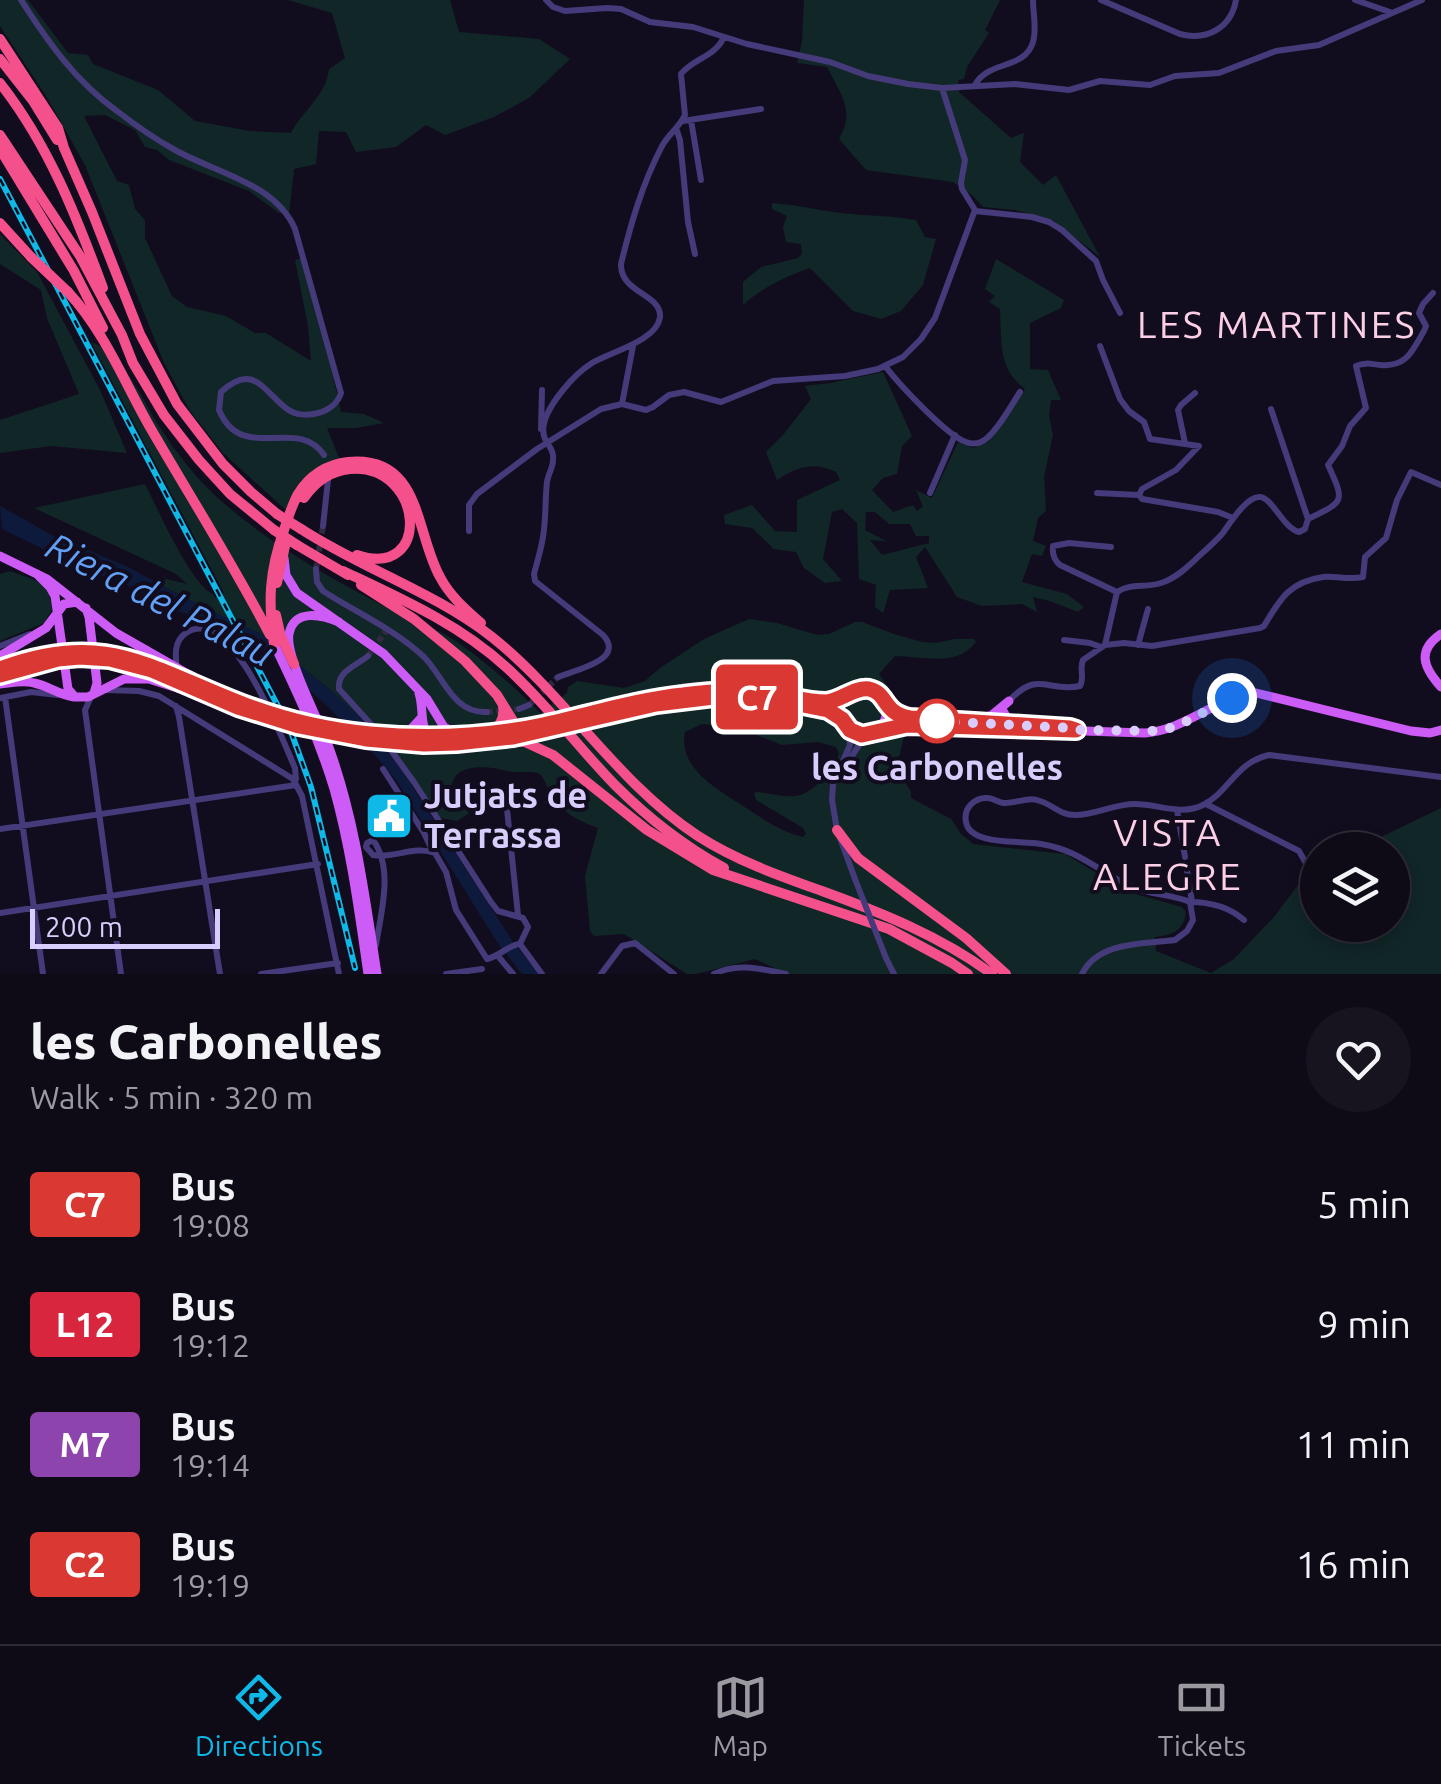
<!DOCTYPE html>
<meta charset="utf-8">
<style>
:root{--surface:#0e0a16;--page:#17131f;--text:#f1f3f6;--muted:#9b9aa1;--line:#2e2b35;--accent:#0eb8e7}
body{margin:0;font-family:Ubuntu,sans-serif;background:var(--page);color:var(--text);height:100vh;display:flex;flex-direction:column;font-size:38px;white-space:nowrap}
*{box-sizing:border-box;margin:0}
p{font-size:32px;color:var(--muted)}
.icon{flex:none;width:55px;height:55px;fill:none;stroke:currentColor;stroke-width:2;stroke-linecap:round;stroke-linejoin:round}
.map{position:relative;height:974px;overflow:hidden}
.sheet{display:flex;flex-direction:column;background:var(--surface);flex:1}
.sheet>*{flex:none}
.badge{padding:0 20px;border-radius:8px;font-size:35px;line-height:65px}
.buttons{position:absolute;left:1300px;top:832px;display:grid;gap:20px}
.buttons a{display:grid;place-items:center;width:110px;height:110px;border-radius:50%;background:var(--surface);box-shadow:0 5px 15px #0003,0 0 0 2px var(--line);font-size:50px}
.scale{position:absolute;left:30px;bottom:25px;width:190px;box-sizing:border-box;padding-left:10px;border:5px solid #d8cdfc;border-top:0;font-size:28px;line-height:35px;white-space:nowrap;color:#d8cdfc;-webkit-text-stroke:8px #120d1e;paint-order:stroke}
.you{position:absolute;width:50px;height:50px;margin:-25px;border:8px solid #fff;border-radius:50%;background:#1a73e8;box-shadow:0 0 0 15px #1a73e833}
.map>.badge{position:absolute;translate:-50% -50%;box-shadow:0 0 0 5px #fff}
.round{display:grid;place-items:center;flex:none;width:105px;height:105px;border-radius:52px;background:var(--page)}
.head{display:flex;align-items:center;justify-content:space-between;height:170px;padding:0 30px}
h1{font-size:48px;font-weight:800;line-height:75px}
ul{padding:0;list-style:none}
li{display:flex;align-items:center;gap:30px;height:120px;padding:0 30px}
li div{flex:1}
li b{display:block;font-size:38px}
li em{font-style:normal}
li .badge{min-width:110px;font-weight:700;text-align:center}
.tabs{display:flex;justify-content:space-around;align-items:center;height:140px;border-top:2px solid var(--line);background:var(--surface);font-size:28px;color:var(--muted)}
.tabs a{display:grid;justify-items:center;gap:5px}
.tabs .active{color:var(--accent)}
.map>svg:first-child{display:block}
.green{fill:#112627;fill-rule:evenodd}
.water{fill:#0e1a3c}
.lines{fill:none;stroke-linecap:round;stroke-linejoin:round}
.minor-tunnel{stroke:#302a3f;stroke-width:6;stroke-dasharray:6 3;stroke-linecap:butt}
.minor{stroke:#453b7a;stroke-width:6}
.major{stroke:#cd5bf5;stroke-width:9}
.highway{stroke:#f4508c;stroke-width:10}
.rail-casing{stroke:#0eb8e7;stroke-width:6}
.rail{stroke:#120d1e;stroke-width:2.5;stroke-dasharray:8;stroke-linecap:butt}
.minor-bridge{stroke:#453b7a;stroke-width:6}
.major-bridge{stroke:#cd5bf5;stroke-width:9}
.highway-bridge{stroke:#f4508c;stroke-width:10}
.line-casing{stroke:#fff;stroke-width:22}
.line{stroke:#da3832;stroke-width:15}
.walk{stroke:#d8cdfc;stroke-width:10;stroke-dasharray:0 18}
.stop-dot{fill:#fff;stroke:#da3832;stroke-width:5}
.labels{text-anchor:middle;stroke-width:8;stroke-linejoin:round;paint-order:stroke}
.stop-label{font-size:35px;font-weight:bold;fill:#d8cdfc;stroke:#120d1e}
.poi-label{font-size:35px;font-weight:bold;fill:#d8cdfc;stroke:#120d1e;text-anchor:start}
.neighbourhood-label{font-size:38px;letter-spacing:2.5px;fill:#fccfe6;stroke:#120d1e}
.water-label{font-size:38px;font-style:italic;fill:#62a0f5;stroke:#120d1e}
</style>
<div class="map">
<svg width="1441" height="974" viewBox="0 0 1441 974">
<rect width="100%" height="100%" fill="#120d1e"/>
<path class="green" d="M0 0H28L68 53 88 55 93 64 158 90 195 121 250 131 291 133C303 110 326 96 329 69L345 58 332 13 288 0H450L459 32 539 39 570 59 529 98 494 117 445 135 426 125 396 147 356 152 346 132 319 131 316 164 294 169 289 214 279 213 249 191 169 160 157 150 145 147 135 130 105 115 84 116 117 181 129 185 135 209 145 220V238L172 296 187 307 226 316 255 333H266L311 361 308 326 295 260 303 258 316 298 341 412 364 414 384 423 356 428H327L339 458C311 465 301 488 287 511L223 453 190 411 164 363 85 165 46 96 0 26Z
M804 0H1000L985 30 989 33 967 67 964 79 958 80 959 92 1011 138 1024 133 1020 162 1043 185 1056 175 1100 257 1054 221 1015 210 983 207 972 195 953 182 866 170 839 139C856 111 840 93 827 67L797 63 802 42Z
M772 203C799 205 825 212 852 214 873 216 894 216 916 220L925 237 936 239 923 285 901 311 881 319 853 311 810 268C785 277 763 287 743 305V282L761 267 798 258 802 254 801 244 786 242 783 227 787 216 772 209Z
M0 234 37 272 100 390 127 453 51 446 0 453V420L79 394 47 318 41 290 0 264Z
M996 259 1064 300 1061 308 1030 323V369L1048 370 1061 400H1051L1049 416 1053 435 1044 477 1046 511 1038 518 1033 541 1046 546 1042 556 1032 554 1022 582 1067 594 1084 607 1078 612 1050 601 1033 597 1037 612 1022 604 982 606 957 597 925 547 916 557 928 588 890 590 883 613 875 607 876 585 859 579 857 523 842 509 832 512 823 559 842 581 825 583 804 568 796 552 774 549 752 528 725 524 724 515 752 505 775 531 797 532V500L840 480 836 472C813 461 797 467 777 480L766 452 783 435 811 399 805 386 830 383 883 372 912 436 902 446 897 474 883 478 872 490 893 512 913 505 917 511 923 506 916 490 932 498 958 442 973 448 988 442 1025 389C997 368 1002 340 1000 309L989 302 995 296 985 289ZM866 512H875L889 524H910L916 536H929V543L882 555 870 540 886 541 865 530Z
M91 342C123 352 143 402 161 429 177 454 197 479 219 499 271 545 330 578 392 610 413 621 440 629 460 644 488 664 516 688 540 713L567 693 568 687 577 681 624 688 645 681 660 668 704 639 749 619 777 623 817 635 829 634 855 622H862L894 634 922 642 936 643 955 639H974L976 642C956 668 923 656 895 656L879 674 900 705 908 721 899 757 903 764V779L911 792V798L951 819 961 834 973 844 1065 854 1128 892 1182 907 1186 912C1184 931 1172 935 1155 937L1156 951 1211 973 1234 959 1274 917 1301 881 1317 870 1318 925H1392V850H1354L1441 808V974H787L755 959 696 974H687L624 934 594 936 590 931 585 876 598 828C581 822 563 813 553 798 548 790 546 781 540 774 529 770 518 774 507 771 488 766 454 762 451 788L455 794 469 802 468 814 457 821 440 818 333 692 259 633 216 614 157 583 166 579 187 584 176 574 34 508 145 484C158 509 191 585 213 594L215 598 224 593ZM702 724 739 728 782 745 818 742 836 747 839 753C835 768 814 792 800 795 787 799 770 793 757 792L754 793 756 800 803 828 806 834 803 837C777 831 761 817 740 804 715 788 678 767 685 732Z
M10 571C35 581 50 579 52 610L44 623 0 641V574Z"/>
<path class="water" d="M0 506 50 534 130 568 177 594 259 633 333 692 365 722 401 769 513 942 539 974H522L499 945 396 780 368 747 325 704 260 646 210 622 166 607 122 582 97 575 2 529Z"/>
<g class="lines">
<path class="minor-tunnel" d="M316 569 323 526
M368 656 386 631
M529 705 558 677
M487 712 519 709"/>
<path class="minor" d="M21 0C48 42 76 82 117 111 135 125 155 139 175 150 216 173 275 183 295 229L341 393C335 413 304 421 287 409 263 391 254 362 221 392L219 410C242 465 298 415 324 455
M546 0 553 7 565 11 607 8 621 9 650 22 693 27 747 44 830 62 868 76 908 84 942 88 1015 84 1069 90 1100 81 1150 85 1175 76 1219 73 1276 51 1319 45 1422 0
M1101 0 1180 34C1207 41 1231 28 1236 0
M1355 0 1390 12
M975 85C988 60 1025 70 1033 42 1037 28 1033 14 1033 0
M691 120 701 180
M683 121 761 109
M676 128 680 140 688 222 695 254
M975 211 1032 217 1049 222 1062 230 1096 261 1103 280 1120 313
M1100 346 1120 399 1129 411 1144 422 1150 439 1199 446 1176 470 1142 489 1139 495
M885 366C898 383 947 436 966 442 970 444 977 444 981 442 994 437 1012 404 1020 392
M622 404 633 346
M1271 409 1308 519
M541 429 542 390
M1185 443 1178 410 1181 405 1195 393
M930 493 955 435
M1097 493 1139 495 1142 499 1218 512 1233 518
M323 526 328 480
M469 531V505L477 494 537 449 601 409 622 404 646 410 653 407 669 395 684 392 721 402 773 381 845 376 878 369 903 357 921 339 935 318 975 210 962 189 961 183 965 160 942 88
M1111 547 1069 543 1053 546C1052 554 1054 560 1060 565L1117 592
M316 569 317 582 323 591C357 613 394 629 424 657 444 677 453 714 487 712
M1064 640 1090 643 1101 647
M1105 645 1124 643 1152 646 1260 628 1264 626C1280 599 1289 582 1323 577 1337 576 1350 580 1363 577L1365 557 1386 538 1397 500 1411 472 1441 485
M1138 645 1148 609
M0 646 30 634
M368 656C356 666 337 671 339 689L378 732
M177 668C175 655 174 641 186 633 231 602 282 739 295 768L296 779
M558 677C575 670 626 660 603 635L535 581 534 574C537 562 541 550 543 537 546 519 545 500 547 482 548 474 553 468 553 460 554 450 549 447 545 439 538 423 554 401 563 390 571 380 581 370 592 363 610 352 657 341 660 317 662 294 620 293 621 264 631 223 642 185 661 148 667 135 679 128 685 115L681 74C694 58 715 57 724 37
M105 690 139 691 159 696 293 779 302 796 339 974
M92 695 85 710 121 974
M5 697 43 974
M0 698 31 692 58 695
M1009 701C1038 669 1048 693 1080 686 1085 677 1079 669 1083 660L1105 645 1117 592C1129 583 1146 588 1161 583 1176 578 1188 567 1199 556 1207 549 1215 542 1222 534 1229 525 1246 496 1260 497 1273 498 1282 527 1299 532L1305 529 1308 519C1345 501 1345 502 1328 465L1342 446 1350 426 1366 408 1356 366C1365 362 1371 364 1381 365 1407 367 1412 351 1424 331L1426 326 1419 313 1423 304 1433 293
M176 706 179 717 220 974
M519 709 529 705
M848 728 850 745 833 784 832 800 837 830 855 879
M385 742 414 782 491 902 498 911 523 918 528 927 520 944
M383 769 424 833 432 850
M840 774 863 739 868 736
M505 790 518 915
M1206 804 1299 851 1308 867
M1177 810 1185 857
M0 829 296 785
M1186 864 1192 902
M1190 902C1211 902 1229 907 1244 920
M0 913 318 864
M520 944 542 974
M376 945C381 912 394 869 373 840L367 843 366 847 373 855C394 859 414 845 435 853L446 872 456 910 487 959
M498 956 513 974
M886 958 894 974
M487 959C500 956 510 944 520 944
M261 974 338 963
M446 974 482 969
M601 974 622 946 635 943 674 974
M714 974C737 962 762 969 786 974
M1082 974C1098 941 1144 944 1175 940L1187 931 1193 920 1190 902C1171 894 1149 895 1130 886 1098 871 1079 850 1041 844 1021 840 970 846 966 822 963 808 975 797 988 798 992 798 998 802 1003 803 1016 804 1027 796 1040 801 1053 805 1060 815 1075 815 1095 815 1114 804 1135 804 1158 804 1181 816 1203 805 1229 792 1236 762 1269 755L1441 777"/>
<path class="major" d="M0 556 47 579 116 633 235 701
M284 558 286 575 297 593 384 654 427 699 444 727 460 736
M37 574 50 587 55 596 68 689 75 697H88L124 679H149L265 716
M86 608 89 617 97 683 94 693
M339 622C322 615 294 608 289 634 285 656 318 719 327 742 355 816 365 896 377 974
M1441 634C1416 651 1424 668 1441 687
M274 644C297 692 319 739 334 789 351 850 359 912 368 974
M0 656 46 628 64 604 77 602
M110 659 141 667 176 681
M0 675 46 661
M0 684C11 683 23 680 34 683 49 686 59 695 74 697
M419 693C424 708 419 726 430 737
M805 699C820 701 833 703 847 696 855 692 853 690 862 689 888 687 893 714 879 730
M887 706 902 717 920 720
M1003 711 1008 720 1017 725
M594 719 676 701 736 696 768 698 828 710 842 719 850 730 862 735 907 725 1145 733C1186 730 1216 697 1256 693L1411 731 1430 733 1441 730
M977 720 992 715 1009 701
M956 721 990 723
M399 736 411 729 422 717
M411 737 473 735 525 728
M393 742 456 743 534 733"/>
<path class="highway" d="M0 39 58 128 64 148 92 212 140 334 177 404 223 464 251 492 277 514
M0 59 33 101 57 140
M0 83C48 144 76 215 103 288
M0 135 80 256 122 335 133 363 164 415 199 460 230 494 274 530
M0 149 74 271 103 328
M0 223 31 257
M68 292C105 332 124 382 151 429 191 498 233 564 270 635
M304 498C315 482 330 471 350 469 424 463 433 581 357 555
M301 529C363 569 434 592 492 637 567 697 617 783 698 836 737 861 780 876 822 891 882 913 940 936 992 974
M297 545 348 575
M343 571C400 598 459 624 506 667 546 703 578 747 615 785 648 818 684 846 724 868
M277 583 285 546
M361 585 414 619 465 661 497 695 518 729 525 731 547 730
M276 615 281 637 294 664
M274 644C268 601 269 572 284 530 288 518 292 505 298 494 309 476 327 464 348 462 422 455 415 533 440 577 450 596 465 609 481 623
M492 733C501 725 505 717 503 706
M494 740 525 742 553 755 647 830 713 870 889 929 952 963 968 974
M837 830 858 858 966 938 1006 974"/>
<g class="rail-casing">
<path id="rail" d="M0 179 290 729 311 787 355 968"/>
</g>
<use href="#rail" class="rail"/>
<path class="minor-bridge" d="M855 879 886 958"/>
<path class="major-bridge" d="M45 656 73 652 111 654
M262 711 317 726 392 735
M542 725 590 714
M365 739 393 742"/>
<path class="highway-bridge" d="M31 257 68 292
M277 514 301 529
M274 530 297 545"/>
</g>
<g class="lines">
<g class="line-casing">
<path id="line" d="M0 669C106 629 150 669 245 705 285 720 327 730 370 734 427 739 486 737 543 725 589 715 636 700 683 695 711 691 738 690 766 693 786 695 806 702 826 702 841 701 854 687 869 689 888 693 882 713 910 718L1070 728 1076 730 907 725 862 735 850 730 842 719 828 710 768 698 722 696 656 704 513 737 456 743 424 744 366 739 299 726 238 707 152 670 110 659 80 657 58 659 0 675"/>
</g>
<use href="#line" class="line"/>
<path class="walk" d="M937 721 1070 728 1076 730 1162 731 1183 723 1232 698"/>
</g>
<defs>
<g id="civic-square" transform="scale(2.5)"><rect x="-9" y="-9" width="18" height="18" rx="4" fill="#0eb8e7" stroke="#120d1e"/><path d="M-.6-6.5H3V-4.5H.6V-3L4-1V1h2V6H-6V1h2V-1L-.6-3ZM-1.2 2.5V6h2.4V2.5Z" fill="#fff"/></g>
</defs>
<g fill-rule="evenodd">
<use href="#civic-square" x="389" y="816"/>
</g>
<circle class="stop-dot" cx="937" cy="721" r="20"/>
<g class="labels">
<g class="stop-label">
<text x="937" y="780">les Carbonelles</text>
</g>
<g class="poi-label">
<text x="424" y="808">Jutjats de<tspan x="424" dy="40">Terrassa</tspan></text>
</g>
<g class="neighbourhood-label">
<text x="1277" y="338">LES MARTINES</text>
<text x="1168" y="846">VISTA<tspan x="1168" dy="44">ALEGRE</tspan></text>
</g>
<g class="water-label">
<text transform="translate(160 600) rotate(27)" y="13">Riera del Palau</text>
</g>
</g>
</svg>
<div class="buttons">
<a><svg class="icon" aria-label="layers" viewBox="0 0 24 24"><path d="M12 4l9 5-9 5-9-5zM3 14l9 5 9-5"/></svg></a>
</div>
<div class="scale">200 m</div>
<div class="you" style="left:1232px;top:698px"></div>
<b class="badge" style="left:757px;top:697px;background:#da3832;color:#fff">C7</b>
</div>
<section class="sheet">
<div class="head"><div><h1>les Carbonelles</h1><p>Walk · 5 min · 320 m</p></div><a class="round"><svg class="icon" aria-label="heart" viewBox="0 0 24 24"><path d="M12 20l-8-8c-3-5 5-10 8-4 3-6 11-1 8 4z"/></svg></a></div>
<ul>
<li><span class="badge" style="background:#da3832;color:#fff">C7</span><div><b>Bus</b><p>19:08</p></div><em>5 min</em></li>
<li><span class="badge" style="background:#d7263d;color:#fff">L12</span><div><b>Bus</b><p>19:12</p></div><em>9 min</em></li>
<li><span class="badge" style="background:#8e44ad;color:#fff">M7</span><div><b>Bus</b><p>19:14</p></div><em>11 min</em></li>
<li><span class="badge" style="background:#da3832;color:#fff">C2</span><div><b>Bus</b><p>19:19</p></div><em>16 min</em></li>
</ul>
</section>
<nav class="tabs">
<a class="active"><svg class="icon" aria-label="directions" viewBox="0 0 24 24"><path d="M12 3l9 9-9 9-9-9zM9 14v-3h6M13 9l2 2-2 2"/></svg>Directions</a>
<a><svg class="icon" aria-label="map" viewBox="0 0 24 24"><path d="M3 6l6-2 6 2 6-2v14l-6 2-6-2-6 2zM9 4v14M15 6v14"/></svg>Map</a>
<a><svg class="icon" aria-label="tickets" viewBox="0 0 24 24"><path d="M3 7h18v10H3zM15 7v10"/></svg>Tickets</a>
</nav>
